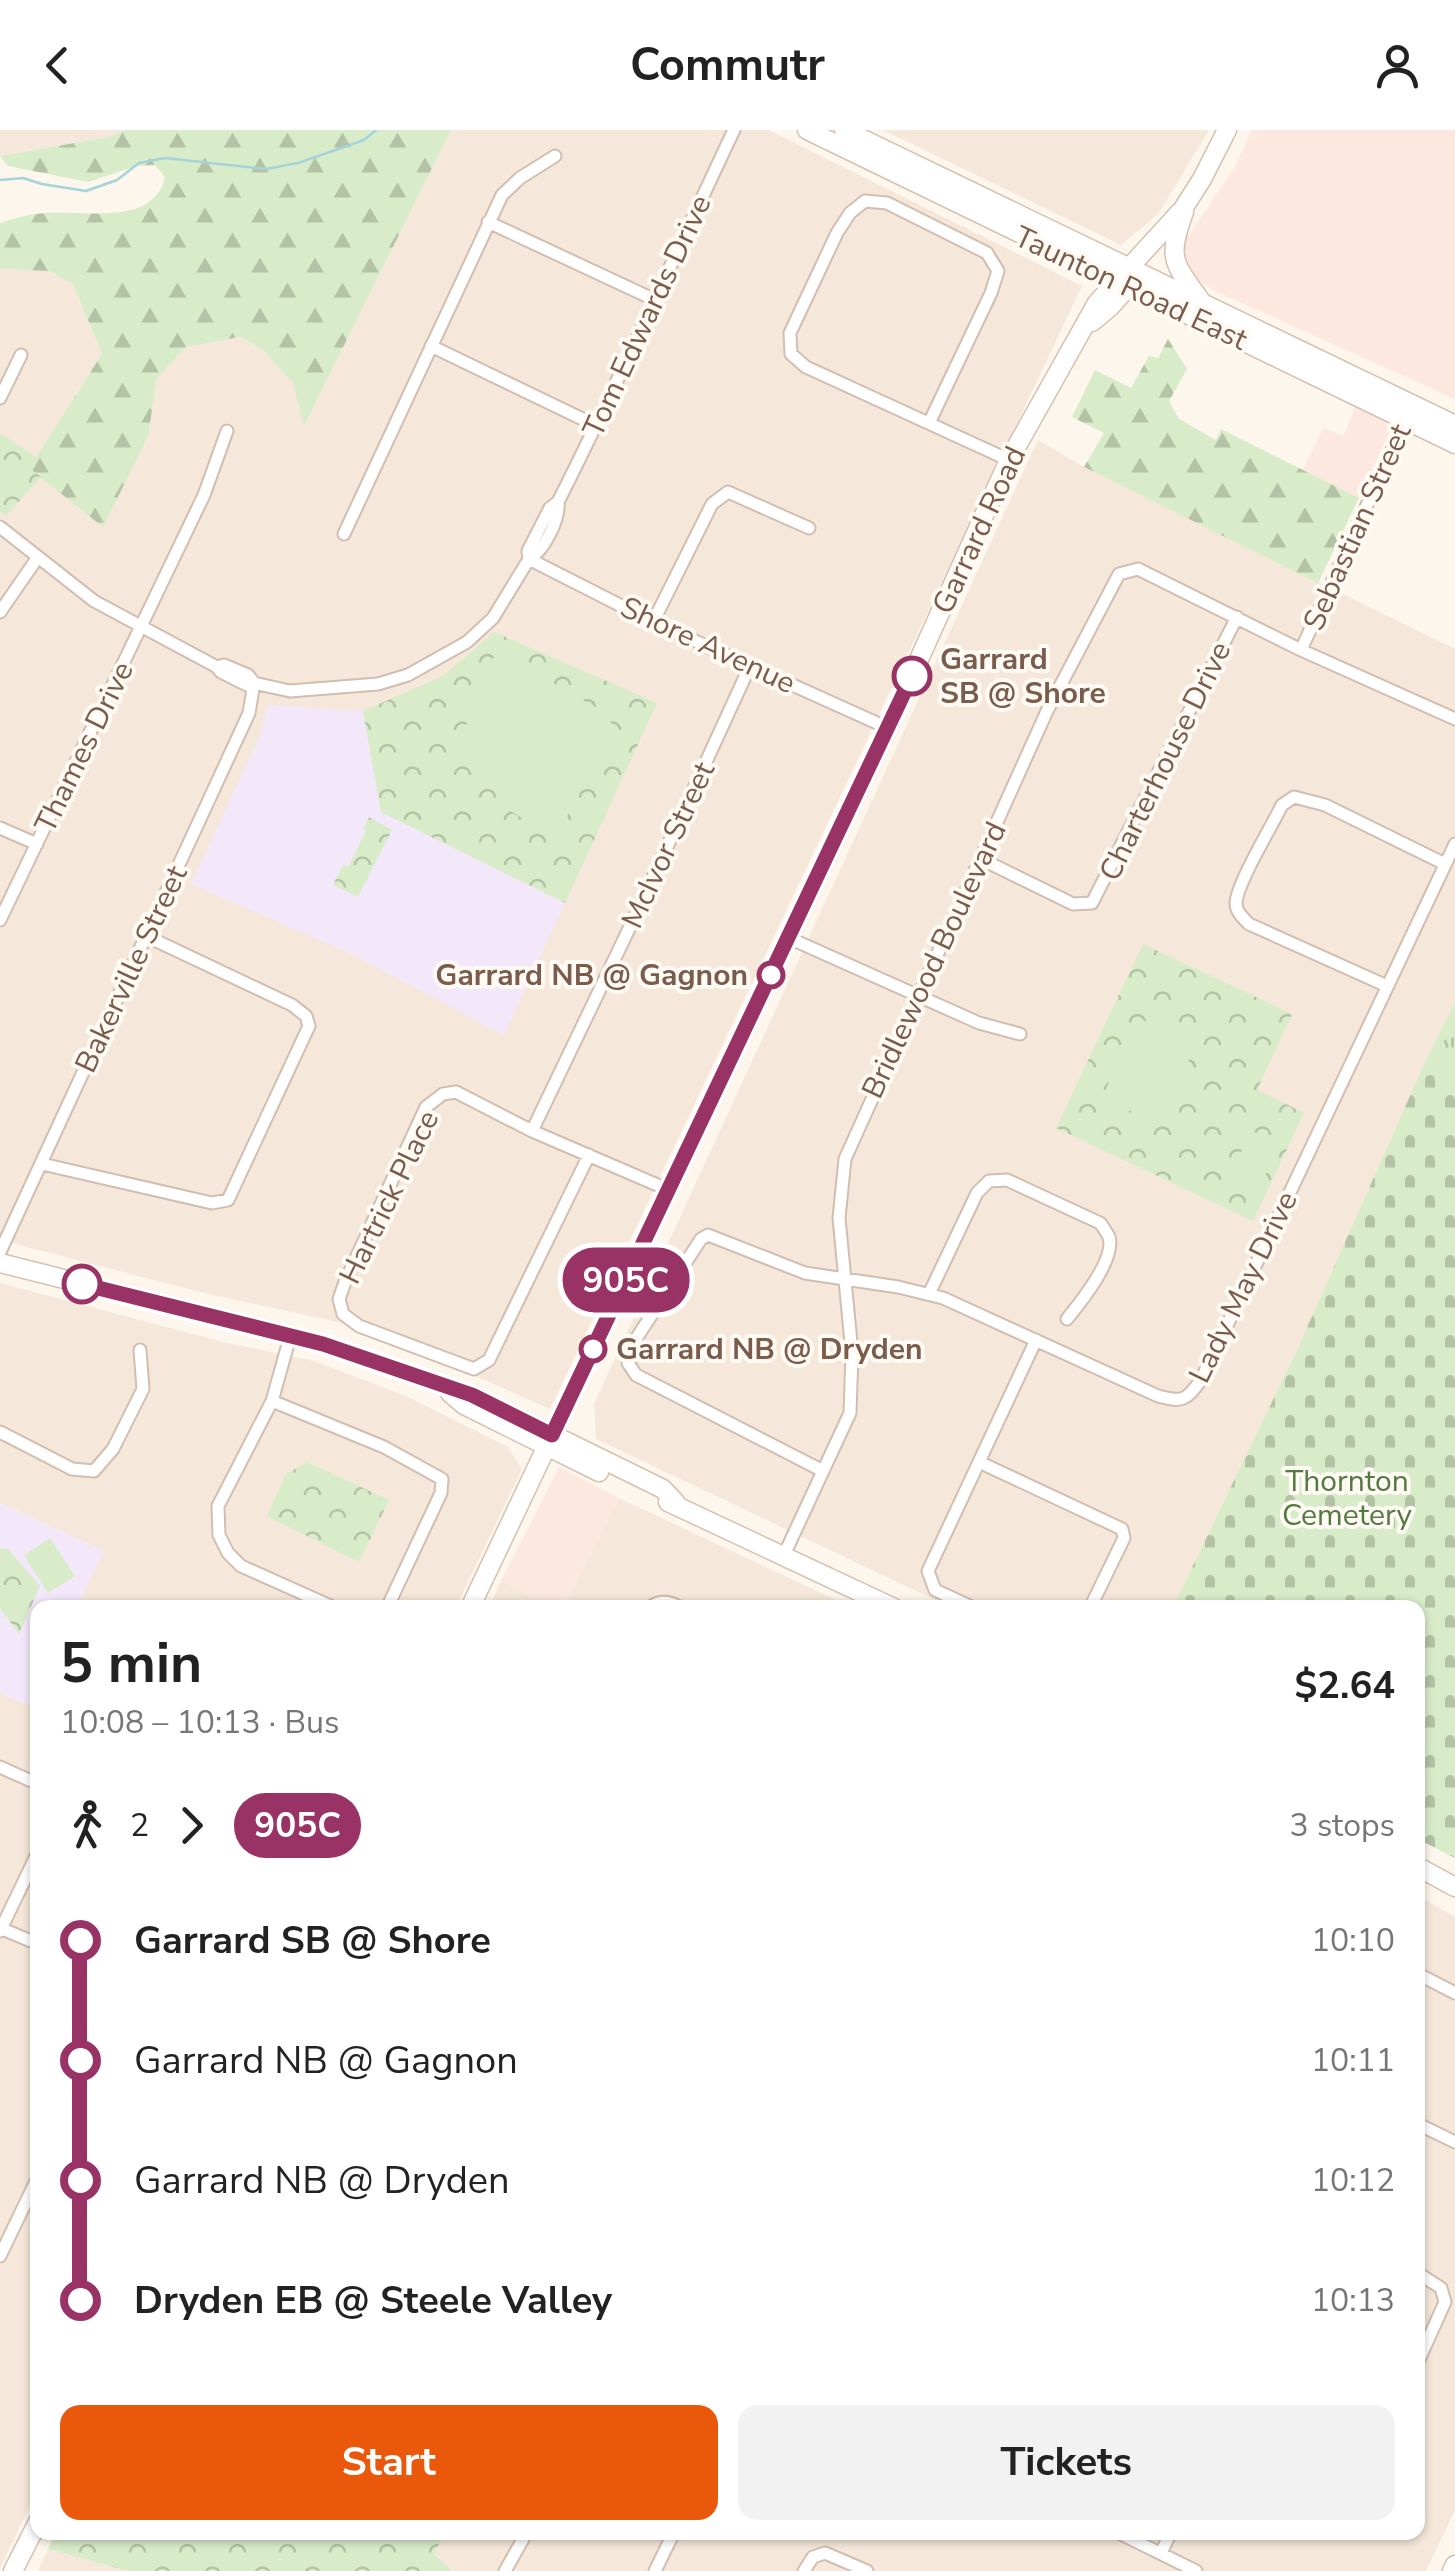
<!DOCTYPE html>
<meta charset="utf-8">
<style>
:root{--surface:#fff;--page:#f2f2f2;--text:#222;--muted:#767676;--accent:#ea580c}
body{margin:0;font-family:"Nunito Sans",sans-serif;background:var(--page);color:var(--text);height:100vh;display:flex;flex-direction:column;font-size:38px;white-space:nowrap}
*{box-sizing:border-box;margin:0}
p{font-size:32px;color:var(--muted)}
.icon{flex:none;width:55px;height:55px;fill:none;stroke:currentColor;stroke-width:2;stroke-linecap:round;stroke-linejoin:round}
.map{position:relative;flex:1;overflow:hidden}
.panel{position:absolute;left:30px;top:1470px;width:1395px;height:940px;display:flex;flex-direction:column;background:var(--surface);border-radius:20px;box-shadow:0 2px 8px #0004}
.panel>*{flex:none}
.badge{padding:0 20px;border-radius:32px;font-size:35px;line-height:65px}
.map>.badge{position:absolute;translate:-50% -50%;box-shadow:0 0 0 5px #fff}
.legs{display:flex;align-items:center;gap:15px;height:110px;padding:0 30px;font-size:32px}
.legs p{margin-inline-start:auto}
.head{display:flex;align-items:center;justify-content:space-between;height:170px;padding:0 30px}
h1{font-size:55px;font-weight:700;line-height:75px}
.primary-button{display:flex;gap:20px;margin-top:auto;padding:20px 30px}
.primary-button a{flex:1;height:115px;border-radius:20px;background:var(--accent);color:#fff;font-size:40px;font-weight:700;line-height:115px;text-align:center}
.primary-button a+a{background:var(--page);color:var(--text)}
ul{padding:0 30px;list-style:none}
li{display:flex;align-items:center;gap:35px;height:120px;font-size:38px}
li i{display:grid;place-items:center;width:15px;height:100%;margin:0 12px;background:currentColor}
li i::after{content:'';width:25px;height:25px;margin:-12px;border:8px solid;border-radius:50%;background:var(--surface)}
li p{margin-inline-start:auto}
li:first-child i{background:linear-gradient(#0000 50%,currentColor 0)}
li:last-child i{background:linear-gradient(currentColor 50%,#0000 0)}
header{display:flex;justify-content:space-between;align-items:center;height:130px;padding:0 30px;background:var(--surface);font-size:45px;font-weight:700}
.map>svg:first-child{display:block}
.residential{fill:#f5e8da}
.commercial{fill:#fde8e0}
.education{fill:#f3e8fa}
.grass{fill:url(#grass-tufts)}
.forest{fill:url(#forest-firs)}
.cemetery{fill:url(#cemetery-stones)}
.park{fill:url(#park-crowns)}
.garden{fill:#d8ecc9}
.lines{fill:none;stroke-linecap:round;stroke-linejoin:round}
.stream{stroke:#a5d3da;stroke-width:2.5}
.street-casing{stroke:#d1beb0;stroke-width:15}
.secondary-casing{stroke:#d6c0b0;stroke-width:21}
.street{stroke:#fff;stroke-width:11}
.secondary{stroke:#fff;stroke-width:18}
.line-1-casing{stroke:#fff;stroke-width:22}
.line-1{stroke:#936;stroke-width:15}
.stop-1-dot{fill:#fff;stroke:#936;stroke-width:5}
.labels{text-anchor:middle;stroke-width:8;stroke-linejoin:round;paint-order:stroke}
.street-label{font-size:30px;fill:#7a5c4d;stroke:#fffaf3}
.stop-label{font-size:30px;font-weight:bold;fill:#7a5c4d;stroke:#fffaf3;text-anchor:start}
.park-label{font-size:30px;fill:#537a41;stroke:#fffaf3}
</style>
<header><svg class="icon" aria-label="back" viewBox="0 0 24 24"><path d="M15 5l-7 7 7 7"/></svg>Commutr<svg class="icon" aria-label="person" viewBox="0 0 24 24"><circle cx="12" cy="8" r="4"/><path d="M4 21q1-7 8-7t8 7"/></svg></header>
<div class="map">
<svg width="1455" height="2441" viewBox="0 0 1455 2441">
<defs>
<pattern id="grass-tufts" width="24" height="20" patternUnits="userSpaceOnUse" patternTransform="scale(2.5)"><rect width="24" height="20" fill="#d8ecc9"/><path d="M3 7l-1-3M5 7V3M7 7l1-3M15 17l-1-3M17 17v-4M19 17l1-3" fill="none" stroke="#b4c2a5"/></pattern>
<pattern id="forest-firs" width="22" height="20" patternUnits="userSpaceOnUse" patternTransform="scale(2.5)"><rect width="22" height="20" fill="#d8ecc9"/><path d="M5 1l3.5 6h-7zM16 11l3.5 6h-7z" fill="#b4c2a5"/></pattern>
<pattern id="cemetery-stones" width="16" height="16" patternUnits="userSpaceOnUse" patternTransform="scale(2.5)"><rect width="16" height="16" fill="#d8ecc9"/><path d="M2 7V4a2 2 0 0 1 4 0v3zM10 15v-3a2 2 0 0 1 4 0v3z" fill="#b4c2a5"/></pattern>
<pattern id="park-crowns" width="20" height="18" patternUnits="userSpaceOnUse" patternTransform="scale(2.5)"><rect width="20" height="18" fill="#d8ecc9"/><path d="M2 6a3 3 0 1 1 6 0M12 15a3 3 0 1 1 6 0" fill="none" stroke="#b4c2a5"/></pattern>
</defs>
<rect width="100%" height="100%" fill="#fdf6ec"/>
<path class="residential" d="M0 0H126L109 7 0 26Z
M451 0H769L1082 156 550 1279 370 1199 200 1162 0 1110V139L49 141 73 154 102 224 29 338 148 306 157 248 186 217 240 207 263 220 293 253 305 294Z
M883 0H1209L1159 83 1121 115Z
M1038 310 1084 337 1455 519V872L1425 932 1297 1220 1173 1477H950L596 1309 594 1274Z
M0 1153 227 1213 314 1231 406 1266 508 1317 522 1339 456 1477H76L104 1421 0 1373Z
M619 1368 851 1477 563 1478Z
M501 1451 554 1477 489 1478Z
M37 1555 38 2359 0 2438V1563L27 1575Z
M1418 1766 1455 1787V2380L1426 2441H453L434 2424 446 2402H1418Z
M48 2419 128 2441H38Z"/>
<path class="commercial" d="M1252 0H1455V269L1213 160 1190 144 1180 119 1235 37Z
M1357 272 1385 286 1389 303 1359 368 1303 340 1323 298 1344 306Z
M559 1337 619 1368 563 1477 554 1478 501 1451Z"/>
<path class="education" d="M267 575 363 581 381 682 565 773 504 905 351 824 191 754 262 601Z
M0 1373 104 1421 76 1477 38 1478 37 1555 27 1575 0 1563Z"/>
<path class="grass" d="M1455 872V945L1425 932Z"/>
<path class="forest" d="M126 0H451L304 296 293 253 263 220 240 207 186 217 157 248 148 306 103 397 29 338 102 224 73 154 49 141 0 139V93C14 88 31 84 46 83 83 80 154 97 165 47L155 35 137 36 88 52 8 36 0 26 109 7Z
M1168 209 1187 239 1169 271 1179 289 1216 310 1221 299 1359 368 1318 453 1084 337 1104 303 1072 287 1095 240 1131 258 1149 226 1158 228Z"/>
<path class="cemetery" d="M1425 932 1455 945V1728L1418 1709V1478L1173 1477 1297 1220Z"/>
<path class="park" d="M0 303 36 327 29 338 41 347 6 386 0 382Z
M494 502 657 573 565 773 381 682 363 581 443 546Z
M369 687 392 700 358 767 333 755 343 735 348 737 366 701 363 699Z
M1143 814 1292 884 1257 960 1304 983 1253 1091 1056 998Z
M307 1332 389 1370 359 1432 267 1386 286 1344Z
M0 1419H8L40 1456 19 1504 0 1478Z
M56 2402 445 2403 434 2424 453 2441H128L48 2419Z"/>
<path class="garden" d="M496 521 606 583 612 594 558 705 533 695 504 677 469 621 465 598Z
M1140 889 1196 916 1158 994 1102 967Z
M1254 1002 1280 1014 1256 1065 1229 1048 1250 1003Z
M50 1408 75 1446 48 1463 24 1425Z"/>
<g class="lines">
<path class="stream" d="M0 50 23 48 42 54 86 61 117 50 139 33 165 28 266 39 298 33 364 10 376 0"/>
<g class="street-casing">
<path id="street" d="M488 92 653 169
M431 216 597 296
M0 268 21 225
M929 293 991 163 998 141 987 123 887 73 865 71 850 83 837 103 790 203 791 224 806 237 1009 330
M0 397 94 471 217 537 221 542 247 555 254 553 290 561 378 554 408 545 467 512 493 488 529 429C544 421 560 389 558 372
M344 404 502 65 520 48 555 26
M529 429 528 421 550 378 558 372C620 250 675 124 734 0
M529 429 653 492 888 598
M0 482 38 427
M653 492 712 374 728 362 809 398
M1301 520 1407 287
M217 537 224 535 248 545 254 553
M0 698 37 714
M981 729 1073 774 1092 773 1237 487
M0 790 204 365 227 301
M789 808 979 893 1020 904
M1387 856 1249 794C1243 788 1236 782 1236 773 1237 753 1272 696 1282 675L1294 667 1325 675 1445 734
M532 1001 638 780 750 536
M589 1025 489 1230 474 1239 359 1196 343 1184 339 1169 345 1152 426 977 443 964 456 962 532 1001 669 1060
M42 1034 212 1073 228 1070 309 896 306 886 292 875 146 806
M0 1122 249 583 254 553
M929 1164 977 1063 989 1051 1007 1050 1100 1093C1102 1095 1108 1105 1109 1107 1116 1129 1080 1173 1067 1189
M290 1207 272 1271 218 1376 219 1405 228 1423 241 1436 335 1478
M272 1271 384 1317 442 1349 441 1363 387 1478
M0 1302 72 1339 94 1341 113 1319 143 1259 140 1220
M979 1332 1122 1399 1124 1408 1090 1478
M823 1341 636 1245 628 1233 632 1215 701 1109 708 1105 805 1143 898 1157 943 1168 1158 1266C1184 1273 1186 1270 1201 1250L1455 714
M784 1425 850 1283 852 1223 839 1088 845 1029 1047 581 1119 444 1138 439 1301 520 1455 589
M649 1478C660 1469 670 1471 681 1478
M974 1478 935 1460 928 1441 1036 1210
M0 1637 38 1654
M0 1798 38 1814
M0 1801 38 1722
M1418 1844 1455 1863
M1418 1994 1455 2012
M0 2126 38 2047
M1418 2143 1441 2158 1445 2172 1418 2232
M1117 2402 1196 2441
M1161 2423 1171 2402
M505 2441 527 2402
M655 2441 674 2402
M804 2441 813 2427 825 2423 867 2441"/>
</g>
<g class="secondary-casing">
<path id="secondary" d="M807 0 1455 314
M844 0 1455 295
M1184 82C1167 129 1173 132 1201 171
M1174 93 1202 49 1227 0
M1092 192 1110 177 1137 147
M0 1133 323 1214 472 1265 663 1359 676 1373
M450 1263 464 1275 599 1342
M668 1372 894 1478
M470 1478 888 598 1009 330 1097 173 1179 83
M1418 1737 1455 1757
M13 2441 38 2392
M1452 2441 1455 2435"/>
</g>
<use href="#street" class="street"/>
<use href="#secondary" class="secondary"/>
</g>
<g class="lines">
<g class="line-1-casing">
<path id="line-1" d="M82 1154 323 1214 472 1265 552 1305 912 546"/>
</g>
<use href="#line-1" class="line-1"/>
</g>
<g class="stop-1-dot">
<circle cx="912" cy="546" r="18"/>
<circle cx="771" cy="845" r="12"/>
<circle cx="82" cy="1154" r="18"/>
<circle cx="593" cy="1219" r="12"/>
</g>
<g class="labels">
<g class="street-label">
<text transform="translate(1131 158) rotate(25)" y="10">Taunton Road East</text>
<text transform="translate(647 186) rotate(-65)" y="10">Tom Edwards Drive</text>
<text transform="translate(1357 397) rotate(-66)" y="10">Sebastian Street</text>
<text transform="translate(979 400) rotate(-65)" y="10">Garrard Road</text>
<text transform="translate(708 515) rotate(25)" y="10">Shore Avenue</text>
<text transform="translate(84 617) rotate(-64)" y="10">Thames Drive</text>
<text transform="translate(1165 631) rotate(-64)" y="10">Charterhouse Drive</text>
<text transform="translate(668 715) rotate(-65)" y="10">McIvor Street</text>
<text transform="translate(934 830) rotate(-65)" y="10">Bridlewood Boulevard</text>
<text transform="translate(131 839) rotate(-65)" y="10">Bakerville Street</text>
<text transform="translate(389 1067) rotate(-64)" y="10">Hartrick Place</text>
<text transform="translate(1243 1157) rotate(-64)" y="10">Lady May Drive</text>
</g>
<g class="stop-label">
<text x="940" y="539">Garrard<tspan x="940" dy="34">SB @ Shore</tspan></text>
<text x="748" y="855" text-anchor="end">Garrard NB @ Gagnon</text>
<text x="616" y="1229">Garrard NB @ Dryden</text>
</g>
<g class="park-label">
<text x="1347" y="1361">Thornton<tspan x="1347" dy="34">Cemetery</tspan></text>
</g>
</g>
</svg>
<b class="badge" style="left:626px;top:1150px;background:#936;color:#fff">905C</b>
<section class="panel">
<div class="head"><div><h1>5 min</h1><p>10:08 – 10:13 · Bus</p></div><b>$2.64</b></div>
<div class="legs"><svg class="icon" aria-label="walk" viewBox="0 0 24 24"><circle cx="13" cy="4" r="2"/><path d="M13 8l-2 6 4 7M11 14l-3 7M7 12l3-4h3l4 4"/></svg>2<svg class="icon" aria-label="forward" viewBox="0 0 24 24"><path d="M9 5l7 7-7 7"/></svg><b class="badge" style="background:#936;color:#fff">905C</b><p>3 stops</p></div>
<ul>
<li><i style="color:#936"></i><b>Garrard SB @ Shore</b><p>10:10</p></li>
<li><i style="color:#936"></i><span>Garrard NB @ Gagnon</span><p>10:11</p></li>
<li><i style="color:#936"></i><span>Garrard NB @ Dryden</span><p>10:12</p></li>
<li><i style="color:#936"></i><b>Dryden EB @ Steele Valley</b><p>10:13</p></li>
</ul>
<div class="primary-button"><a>Start</a><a>Tickets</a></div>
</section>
</div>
